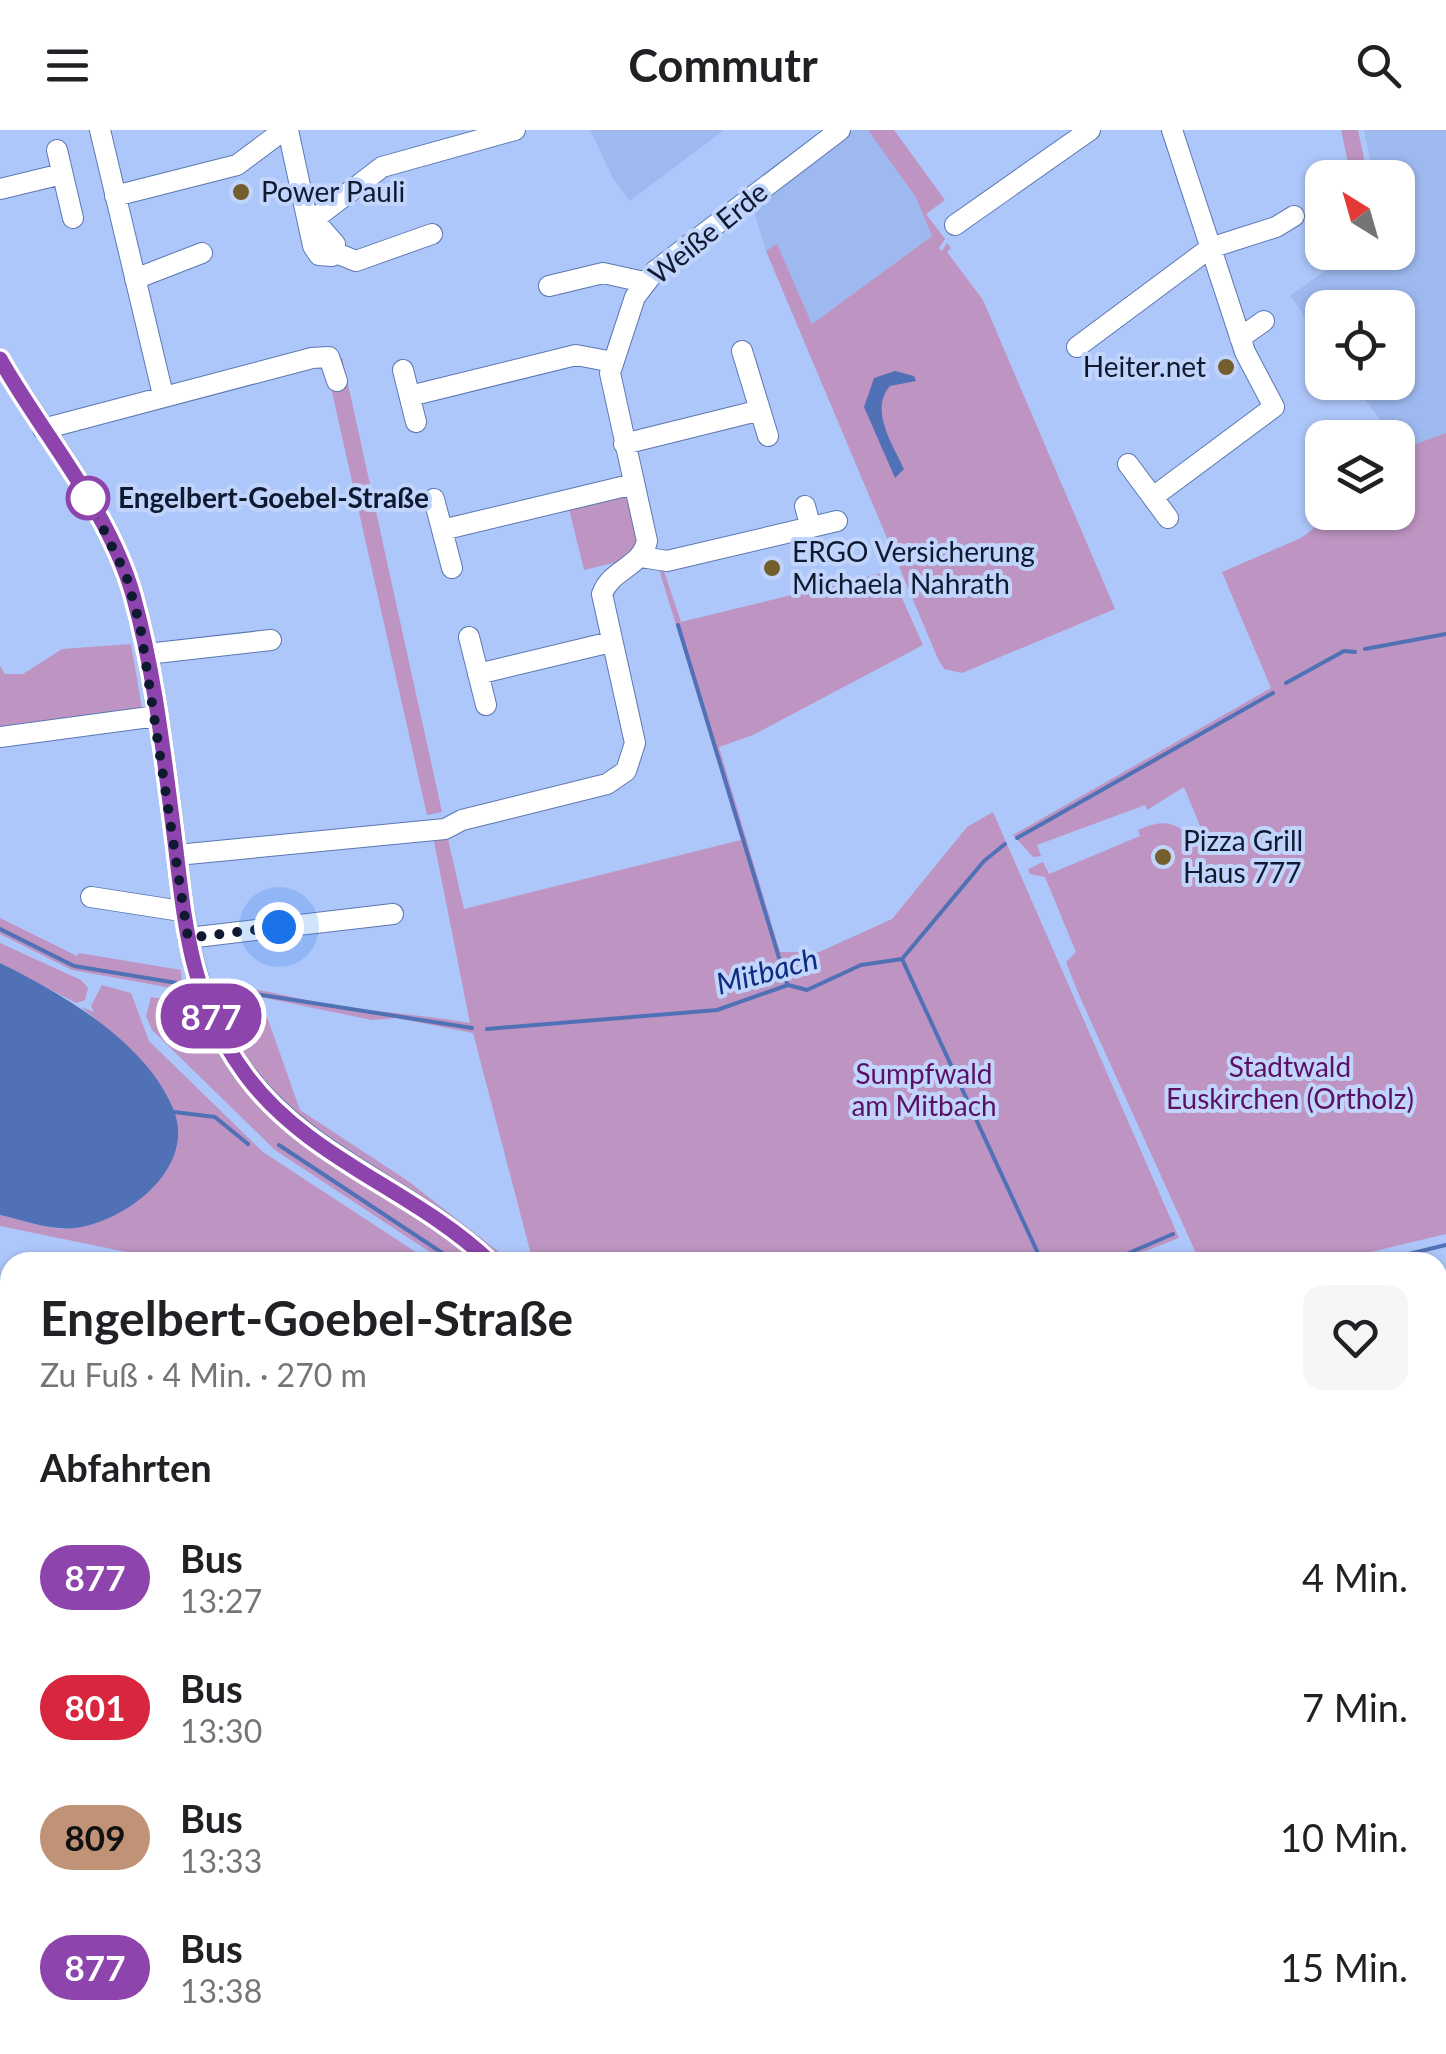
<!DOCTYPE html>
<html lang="de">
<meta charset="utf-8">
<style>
:root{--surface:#fff;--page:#f6f6f6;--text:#202124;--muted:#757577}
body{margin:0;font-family:Lato,sans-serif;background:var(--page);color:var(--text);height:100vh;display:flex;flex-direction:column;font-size:38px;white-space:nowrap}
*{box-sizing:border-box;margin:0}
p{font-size:32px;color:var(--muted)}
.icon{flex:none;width:55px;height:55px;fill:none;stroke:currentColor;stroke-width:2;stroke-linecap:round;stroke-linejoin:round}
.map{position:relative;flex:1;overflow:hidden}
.details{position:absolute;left:0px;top:1122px;width:1448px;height:802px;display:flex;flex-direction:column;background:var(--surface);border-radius:30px 30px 0 0;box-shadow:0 2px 8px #0004}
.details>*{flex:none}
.badge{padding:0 20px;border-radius:32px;font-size:35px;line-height:65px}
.needle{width:65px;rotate:323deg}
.fabs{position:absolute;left:1305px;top:30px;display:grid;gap:20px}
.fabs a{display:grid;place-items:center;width:110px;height:110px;border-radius:20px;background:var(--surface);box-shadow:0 2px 8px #0004;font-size:50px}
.you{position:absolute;width:50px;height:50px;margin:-25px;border:8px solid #fff;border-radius:50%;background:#1a73e8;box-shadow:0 0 0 15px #1a73e833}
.map>.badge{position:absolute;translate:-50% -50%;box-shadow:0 0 0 5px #fff}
h2{padding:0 40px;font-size:38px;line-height:90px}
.round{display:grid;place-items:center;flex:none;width:105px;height:105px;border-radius:20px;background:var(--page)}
.headline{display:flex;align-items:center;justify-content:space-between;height:170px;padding:0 40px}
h1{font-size:48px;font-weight:700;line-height:75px}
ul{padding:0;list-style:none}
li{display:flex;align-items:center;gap:30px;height:130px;padding:0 40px}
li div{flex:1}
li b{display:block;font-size:38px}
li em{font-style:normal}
li .badge{min-width:110px;font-weight:700;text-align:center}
header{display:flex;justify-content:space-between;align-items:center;height:130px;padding:0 40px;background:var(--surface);font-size:45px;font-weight:700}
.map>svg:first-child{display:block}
.built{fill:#9eb9ef}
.green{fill:#be94c2}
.water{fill:#5171b6}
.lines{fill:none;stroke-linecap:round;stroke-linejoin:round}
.stream{stroke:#5171b6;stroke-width:4}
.minor-casing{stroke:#5c78b2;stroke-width:22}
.minor{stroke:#fff;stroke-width:20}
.line-casing{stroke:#fff;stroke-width:22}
.line{stroke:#8e44ad;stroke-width:15}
.walk{stroke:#0f1a31;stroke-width:10;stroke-dasharray:0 18}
.poi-dot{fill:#755e2e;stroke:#c1d4fb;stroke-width:4}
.stop-dot{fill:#fff;stroke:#8e44ad;stroke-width:5}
.labels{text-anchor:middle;stroke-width:8;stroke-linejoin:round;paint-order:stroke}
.poi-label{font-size:28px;fill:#0f1a31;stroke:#c1d4fb;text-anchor:start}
.street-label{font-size:28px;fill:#0f1a31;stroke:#c1d4fb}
.stop-label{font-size:28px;font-weight:bold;fill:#0f1a31;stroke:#c1d4fb;text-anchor:start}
.park-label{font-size:28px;fill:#5b1162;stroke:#c1d4fb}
.water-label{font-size:30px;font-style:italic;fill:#0d2c7f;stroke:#c1d4fb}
</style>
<header><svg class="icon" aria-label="menu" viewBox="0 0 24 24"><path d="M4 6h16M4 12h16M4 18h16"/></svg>Commutr<svg class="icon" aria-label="search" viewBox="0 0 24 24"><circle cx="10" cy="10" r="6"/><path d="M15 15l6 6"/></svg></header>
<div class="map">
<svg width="1446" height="1924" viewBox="0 0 1446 1924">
<rect width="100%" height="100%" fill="#aec7fa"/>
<path class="built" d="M590 0H724L630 71 614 50Z
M853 0H868L915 66 932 106 812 194 777 115 766 121 753 78Z
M1364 0H1446V303L1402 319 1353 253 1398 252V178H1322V210L1290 166 1350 123 1398 122V48L1374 47Z"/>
<path class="green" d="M868 0H894L945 70 926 84 945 109 939 118 942 121 947 113 951 118 947 122 983 170 1115 479 962 543 944 539 938 529 766 121 777 114 812 194 932 106 915 66Z
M1341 0H1358L1368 47H1351Z
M342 227 442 682 427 685 330 253Z
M1446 303V1104L1329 1132H1200L1079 865 1066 832 1076 822 1045 747 1030 744 1028 739 1043 732 1049 744 1140 706 1138 700C1161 690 1174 690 1191 708L1203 703 1184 657 1147 680 1145 675 1037 715 1041 726 1033 727 1013 705 1271 558 1222 442 1301 408 1334 383 1398 382V333L1407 326 1402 319Z
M625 365 638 404 637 417 621 431 584 440 568 375Z
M663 438 681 492 890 441 923 515 753 605 719 617 780 822H819L892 789 967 697 993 682 1179 1108 1118 1132H533L473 903 396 888 372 890 260 867 300 980 408 1051 512 1132H499C415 1074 273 996 227 903 219 888 215 869 210 853 254 856 295 869 339 876 383 883 425 885 470 893L433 707 447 705 464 779 741 710 659 439Z
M131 514 143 584 0 602V536L5 544H23L62 519Z
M0 788 77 826 79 823 181 840 182 854 172 858 72 840 0 804Z
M0 813 81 850 88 858 85 870 76 873 0 833Z
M102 855 131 863 149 911 263 1022 431 1132H175L0 1096V1085C22 1089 53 1102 75 1098 127 1090 198 1036 173 978 156 937 114 904 81 877L94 882 91 876Z
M151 867 197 875 239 947 479 1132H445L275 1020 152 900 146 886Z"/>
<path class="water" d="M895 241 914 246 916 251 890 256C869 280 893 315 904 339L895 348 864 277 874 248Z
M0 833C61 863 145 911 173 978 198 1036 128 1091 75 1098 52 1101 23 1090 0 1085Z"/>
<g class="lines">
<path class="stream" d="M678 495 787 854
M1365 519 1446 504
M1286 553 1344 521 1355 522
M1017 708 1273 563
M0 799 74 836 177 853
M902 829 1042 1132
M211 857 472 898
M487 899 717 880 788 855 807 860 861 835 902 829 984 731 1005 714
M174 982 215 987 248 1014
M279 1015 456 1132
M1108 1132 1173 1104
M1376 1132 1446 1115
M1438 1643 1446 1641
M1438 1675 1446 1690
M818 1915 819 1924"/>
<g class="minor-casing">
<path id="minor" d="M100 0 163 265
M288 0 313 116 319 125 332 126 335 114 307 82
M57 20 73 88
M0 59 62 44
M115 66 237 35 284 0
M313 90 382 37 515 0
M955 95 1090 0
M336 123 356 131 432 104
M135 149 202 123
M549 156 603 143 644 152
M1240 208 1264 191
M1077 217 1210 118 1276 97 1294 86
M742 221 768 306
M0 229C46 309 111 382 135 472 155 547 164 626 174 703 184 787 190 867 242 939 305 1027 413 1058 490 1132
M403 240 416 292
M410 266 576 225 613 232
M43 299 312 228 329 227 337 251
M624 314 757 281
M1128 334 1168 388
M1153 367 1274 277 1245 222 1172 0
M434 369 452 438
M805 376 810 395
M442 400 634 354
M641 427 667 431 837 391
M469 507 486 575
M147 524 271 510
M478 544 611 512
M0 607 157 586
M177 725 445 699 462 690 607 654 626 641 635 613 602 464C612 438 641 438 647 411L610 243 635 167 655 141 840 0
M91 767 181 781
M188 808 393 784
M797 1915 799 1924"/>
</g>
<use href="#minor" class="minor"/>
</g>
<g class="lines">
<g class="line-casing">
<path id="line" d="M0 229C44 307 108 378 133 465 154 540 163 619 173 696 185 789 187 865 246 945 309 1030 415 1060 490 1132"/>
</g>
<use href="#line" class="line"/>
<path class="walk" d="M88 368 126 445 140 495 188 808 279 797"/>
</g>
<g class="poi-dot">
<circle cx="241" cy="62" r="10"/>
<circle cx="1226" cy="237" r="10"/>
<circle cx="772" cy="438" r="10"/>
<circle cx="1163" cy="727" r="10"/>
</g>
<circle class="stop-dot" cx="88" cy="368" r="20"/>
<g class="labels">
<g class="poi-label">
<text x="261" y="72">Power Pauli</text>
<text x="1206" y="247" text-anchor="end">Heiter.net</text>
<text x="792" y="432">ERGO Versicherung<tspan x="792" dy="32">Michaela Nahrath</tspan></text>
<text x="1183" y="721">Pizza Grill<tspan x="1183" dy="32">Haus 777</tspan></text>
</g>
<g class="street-label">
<text transform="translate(708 103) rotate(-39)" y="10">Weiße Erde</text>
</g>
<g class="stop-label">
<text x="118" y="378">Engelbert-Goebel-Straße</text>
</g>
<g class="park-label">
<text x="1290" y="947">Stadtwald<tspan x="1290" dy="32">Euskirchen (Ortholz)</tspan></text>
<text x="924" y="954">Sumpfwald<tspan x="924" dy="32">am Mitbach</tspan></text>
</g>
<g class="water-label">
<text transform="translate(767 842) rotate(-15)" y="10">Mitbach</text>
</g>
</g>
</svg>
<div class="fabs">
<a><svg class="needle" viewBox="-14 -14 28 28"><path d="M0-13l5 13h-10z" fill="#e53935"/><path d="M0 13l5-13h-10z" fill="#757577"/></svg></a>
<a><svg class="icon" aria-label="locate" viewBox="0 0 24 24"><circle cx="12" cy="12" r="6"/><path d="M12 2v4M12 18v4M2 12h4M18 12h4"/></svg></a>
<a><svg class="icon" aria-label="layers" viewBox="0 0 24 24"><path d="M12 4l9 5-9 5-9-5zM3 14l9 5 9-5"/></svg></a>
</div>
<div class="you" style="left:279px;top:797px"></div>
<b class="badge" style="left:211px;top:886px;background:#8e44ad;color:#fff">877</b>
<section class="details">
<div class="headline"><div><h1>Engelbert-Goebel-Straße</h1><p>Zu Fuß · 4 Min. · 270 m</p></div><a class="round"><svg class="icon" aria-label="heart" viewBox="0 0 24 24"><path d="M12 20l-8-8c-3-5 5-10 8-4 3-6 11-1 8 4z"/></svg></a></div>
<h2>Abfahrten</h2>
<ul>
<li><span class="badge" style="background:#8e44ad;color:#fff">877</span><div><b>Bus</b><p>13:27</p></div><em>4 Min.</em></li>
<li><span class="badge" style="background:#d7263d;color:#fff">801</span><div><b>Bus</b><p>13:30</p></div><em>7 Min.</em></li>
<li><span class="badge" style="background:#c09276;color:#111">809</span><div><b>Bus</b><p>13:33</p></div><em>10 Min.</em></li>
<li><span class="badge" style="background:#8e44ad;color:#fff">877</span><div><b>Bus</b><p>13:38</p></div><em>15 Min.</em></li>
</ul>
</section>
</div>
